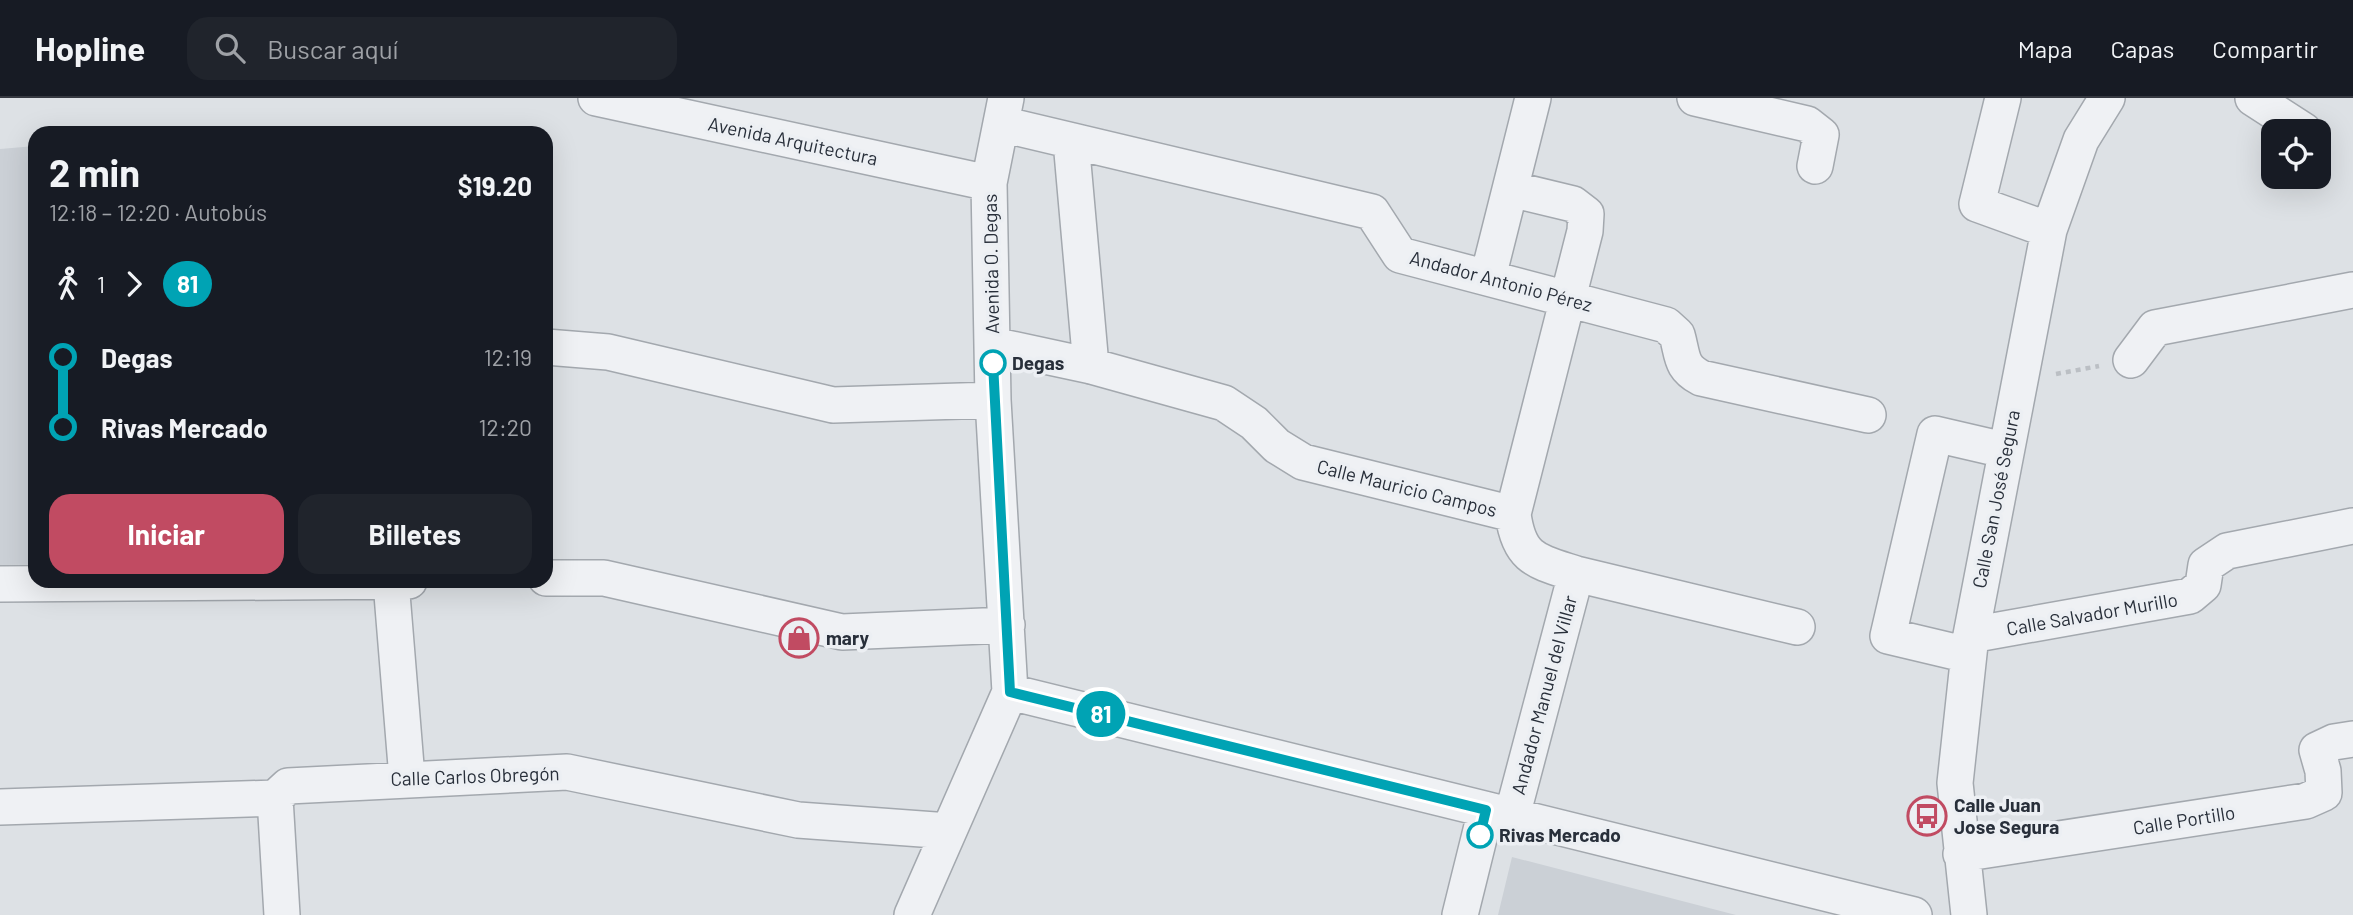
<!DOCTYPE html>
<html lang="es">
<meta charset="utf-8">
<style>
:root{--surface:#171b24;--page:#20242c;--text:#f1f3f6;--muted:#9ea1a6;--line:#363941;--accent:#c14b62}
body{margin:0;font-family:Barlow,sans-serif;background:var(--page);color:var(--text);height:100vh;display:flex;flex-direction:column;font-size:26px;white-space:nowrap}
*{box-sizing:border-box;margin:0}
p{font-size:23px;color:var(--muted)}
.icon{flex:none;width:38px;height:38px;fill:none;stroke:currentColor;stroke-width:2;stroke-linecap:round;stroke-linejoin:round}
.map{position:relative;flex:1;overflow:hidden}
.side{position:absolute;left:28px;top:28px;width:525px;height:462px;display:flex;flex-direction:column;background:var(--surface);border-radius:21px;box-shadow:0 7px 28px #0002}
.side>*{flex:none}
.badge{padding:0 14px;border-radius:23px;font-size:24px;line-height:46px}
.fabs{position:absolute;left:2261px;top:21px;display:grid;gap:14px}
.fabs a{display:grid;place-items:center;width:70px;height:70px;border-radius:14px;background:var(--surface);box-shadow:0 7px 28px #0002;font-size:35px}
.map>.badge{position:absolute;translate:-50% -50%;box-shadow:0 0 0 4px #fff}
.legs{display:flex;align-items:center;gap:10px;height:77px;padding:0 21px;font-size:23px}
.legs p{margin-inline-start:auto}
.overview{display:flex;align-items:center;justify-content:space-between;height:119px;padding:0 21px}
h1{font-size:38px;font-weight:700;line-height:52px}
.cta{display:flex;gap:14px;margin-top:auto;padding:14px 21px}
.cta a{flex:1;height:80px;border-radius:21px;background:var(--accent);color:#fff;font-size:28px;font-weight:700;line-height:80px;text-align:center}
.cta a+a{background:var(--page);color:var(--text)}
ul{padding:0 21px;list-style:none}
li{display:flex;align-items:center;gap:24px;height:70px;font-size:26px}
li i{display:grid;place-items:center;width:10px;height:100%;margin:0 9px;background:currentColor}
li i::after{content:'';width:18px;height:18px;margin:-9px;border:5px solid;border-radius:50%;background:var(--surface)}
li p{margin-inline-start:auto}
li:first-child i{background:linear-gradient(#0000 50%,currentColor 0)}
li:last-child i{background:linear-gradient(currentColor 50%,#0000 0)}
header{display:flex;align-items:center;gap:42px;box-sizing:border-box;height:98px;padding:0 35px;background:var(--surface);border-bottom:2px solid var(--line)}
header strong{font-size:33px}
nav{display:flex;gap:38px;margin-inline-start:auto;font-size:24px}
.search{width:490px;height:63px;background:var(--page);display:flex;align-items:center;gap:18px;box-sizing:border-box;padding:0 24px;border-radius:21px;color:var(--muted);font-size:26px}
.map>svg:first-child{display:block}
.built{fill:#cbd0d6}
.lines{fill:none;stroke-linecap:round;stroke-linejoin:round}
.minor-casing{stroke:#a3a8ae;stroke-width:38}
.path{stroke:#bbbfc4;stroke-width:4.5;stroke-dasharray:5 5;stroke-linecap:butt}
.minor{stroke:#eff1f4;stroke-width:35}
.line-1-casing{stroke:#fff;stroke-width:16}
.line-1{stroke:#00a3b4;stroke-width:10}
.stop-1-dot{fill:#fff;stroke:#00a3b4;stroke-width:3.5}
.labels{text-anchor:middle;stroke-width:7;stroke-linejoin:round;paint-order:stroke}
.street-label{font-size:19px;fill:#282f3a;stroke:#eceff3}
.stop-label{font-size:19px;font-weight:bold;fill:#282f3a;stroke:#eceff3;text-anchor:start}
.poi-label{font-size:19px;font-weight:bold;fill:#282f3a;stroke:#eceff3;text-anchor:start}
</style>
<header>
<strong>Hopline</strong>
<div class="search"><svg class="icon" aria-label="search" viewBox="0 0 24 24"><circle cx="10" cy="10" r="6"/><path d="M15 15l6 6"/></svg>Buscar aquí</div>
<nav><a>Mapa</a><a>Capas</a><a>Compartir</a></nav>
</header>
<div class="map">
<svg width="2353" height="817" viewBox="0 0 2353 817">
<rect width="100%" height="100%" fill="#dde1e5"/>
<path class="built" d="M328 28V35H224Z
M35 48V466L0 467V51Z
M1512 759 1736 817H1498Z"/>
<g class="lines">
<g class="minor-casing">
<path id="minor" d="M596 0 989 85
M1695 0 1807 26 1821 37 1815 68
M2003 0 1977 106 2049 132
M2253 0 2304 33
M1001 26 1372 114 1400 157 1666 227 1677 237C1683 258 1680 269 1701 280L1868 317
M1071 43 1091 268
M1511 91 1573 106 1586 116 1585 133 1513 416C1519 461 1536 463 1576 476L1797 529
M1488 179 1533 0
M993 247 1091 268 1224 305 1254 325 1277 348 1303 364 1513 416
M546 249 608 254 833 307 993 302
M2131 262 2155 230 2353 192
M546 480H604L842 534 1007 527
M391 484 407 680
M0 486 409 483
M1971 537 2190 498 2203 487 2206 467 2227 453 2353 428
M1968 557 1888 538 1935 336 2004 352
M1010 594 1914 817
M275 700 282 817
M0 709 275 700 288 688 567 674 798 722 949 733
M1512 718 1576 476
M1961 756 2306 703 2324 695 2323 673 2317 652 2334 644 2353 641
M912 817 1010 594 993 302 989 85 1006 0
M1460 817 1486 712
M1969 817 1955 685 1971 537 2049 132 2081 42 2107 0"/>
</g>
<path class="path" d="M2056 276 2099 268"/>
<use href="#minor" class="minor"/>
</g>
<g class="lines">
<g class="line-1-casing">
<path id="line-1" d="M993 265 1010 594 1486 712 1480 737"/>
</g>
<use href="#line-1" class="line-1"/>
</g>
<defs>
<g id="shop-ring" transform="scale(2.0125)"><circle r="9.5" fill="#eceff3" stroke="#c14b62" stroke-width="1.5"/><path d="M-5-2.5h2.3a2.7 3.5 0 0 1 5.4 0H5L5.5 6h-11ZM-1.5-2.5h3a1.5 2.3 0 0 0-3 0Z" fill="#c14b62"/></g>
<g id="bus-ring" transform="scale(2.0125)"><circle r="9.5" fill="#eceff3" stroke="#c14b62" stroke-width="1.5"/><path d="M-5-6H5V4H4V6H2V4H-2V6H-4V4H-5ZM-3.5-4V0h7V-4ZM-3.5 1.2v1.5H-2V1.2ZM2 1.2v1.5H3.5V1.2Z" fill="#c14b62"/></g>
</defs>
<g fill-rule="evenodd">
<use href="#shop-ring" x="799" y="540"/>
<use href="#bus-ring" x="1927" y="718"/>
</g>
<g class="stop-1-dot">
<circle cx="993" cy="265" r="12"/>
<circle cx="1480" cy="737" r="12"/>
</g>
<g class="labels">
<g class="street-label">
<text transform="translate(793 43) rotate(12)" y="7">Avenida Arquitectura</text>
<text transform="translate(991 166) rotate(-91)" y="7">Avenida O. Degas</text>
<text transform="translate(1501 183) rotate(15)" y="7">Andador Antonio Pérez</text>
<text transform="translate(1407 390) rotate(14)" y="7">Calle Mauricio Campos</text>
<text transform="translate(1996 401) rotate(-79)" y="7">Calle San José Segura</text>
<text transform="translate(2092 516) rotate(-10)" y="7">Calle Salvador Murillo</text>
<text transform="translate(1544 597) rotate(-75)" y="7">Andador Manuel del Villar</text>
<text transform="translate(475 678) rotate(-2)" y="7">Calle Carlos Obregón</text>
<text transform="translate(2184 722) rotate(-9)" y="7">Calle Portillo</text>
</g>
<g class="stop-label">
<text x="1012" y="272">Degas</text>
<text x="1499" y="744">Rivas Mercado</text>
</g>
<g class="poi-label">
<text x="826" y="547">mary</text>
<text x="1954" y="714">Calle Juan<tspan x="1954" dy="22">Jose Segura</tspan></text>
</g>
</g>
</svg>
<div class="fabs">
<a><svg class="icon" aria-label="locate" viewBox="0 0 24 24"><circle cx="12" cy="12" r="6"/><path d="M12 2v4M12 18v4M2 12h4M18 12h4"/></svg></a>
</div>
<b class="badge" style="left:1101px;top:616px;background:#00a3b4;color:#fff">81</b>
<section class="side">
<div class="overview"><div><h1>2 min</h1><p>12:18 – 12:20 · Autobús</p></div><b>$19.20</b></div>
<div class="legs"><svg class="icon" aria-label="walk" viewBox="0 0 24 24"><circle cx="13" cy="4" r="2"/><path d="M13 8l-2 6 4 7M11 14l-3 7M7 12l3-4h3l4 4"/></svg>1<svg class="icon" aria-label="forward" viewBox="0 0 24 24"><path d="M9 5l7 7-7 7"/></svg><b class="badge" style="background:#00a3b4;color:#fff">81</b></div>
<ul>
<li><i style="color:#00a3b4"></i><b>Degas</b><p>12:19</p></li>
<li><i style="color:#00a3b4"></i><b>Rivas Mercado</b><p>12:20</p></li>
</ul>
<div class="cta"><a>Iniciar</a><a>Billetes</a></div>
</section>
</div>
